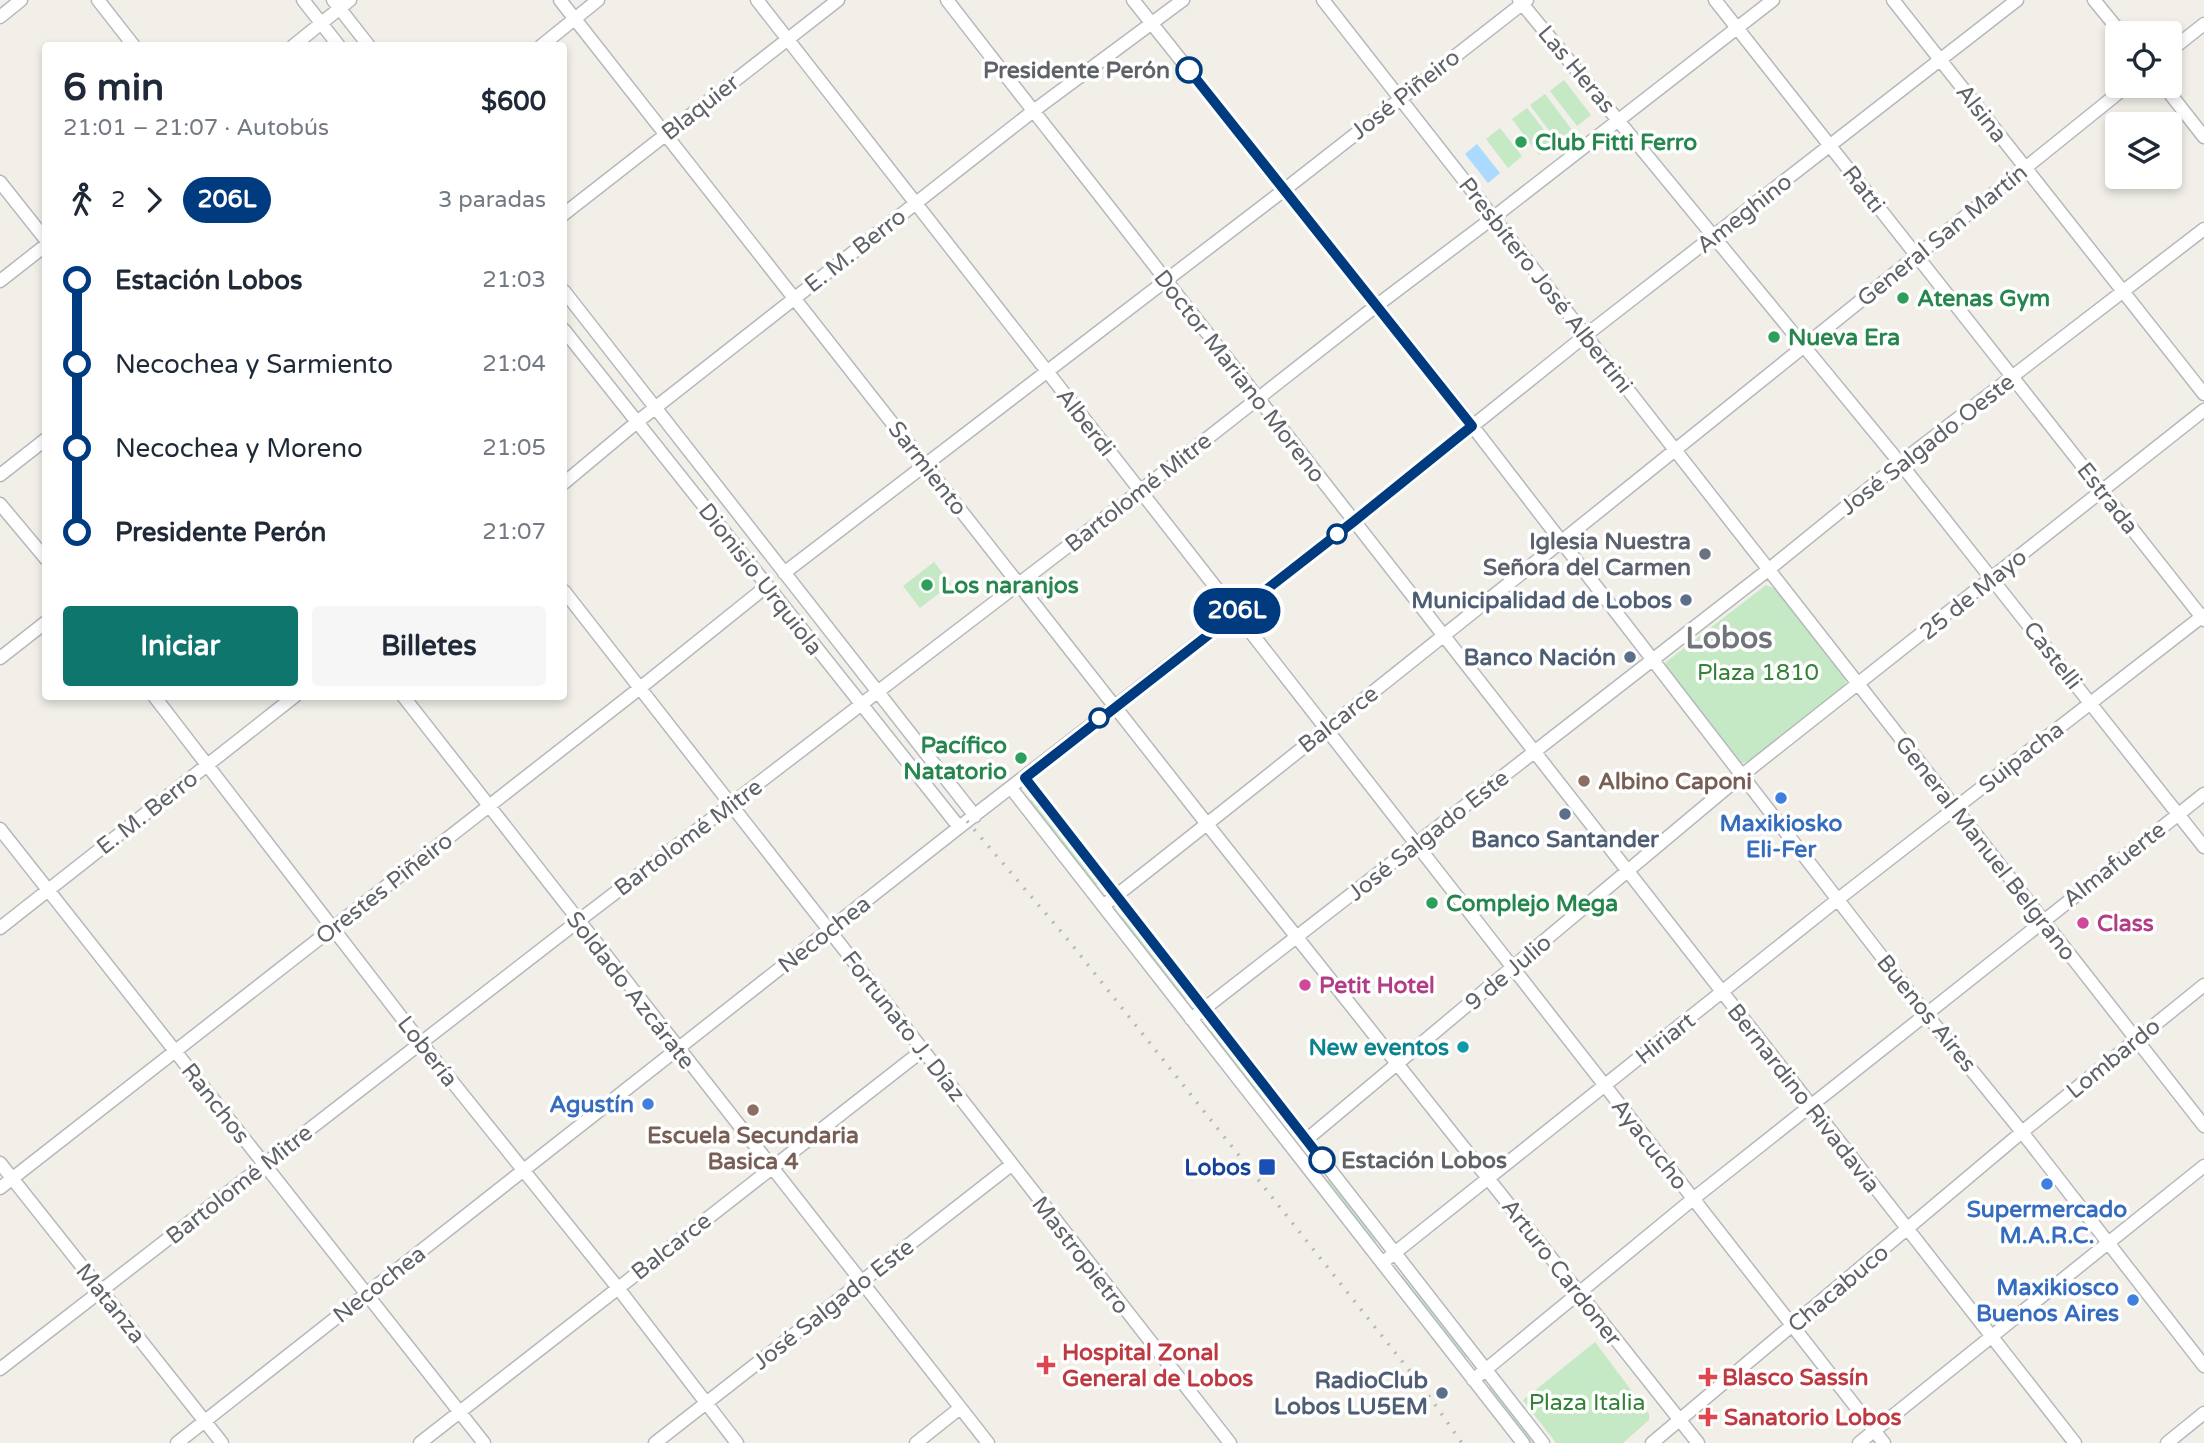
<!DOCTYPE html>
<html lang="es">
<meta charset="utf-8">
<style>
:root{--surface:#fff;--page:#f6f6f7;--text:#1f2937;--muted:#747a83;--accent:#0f766e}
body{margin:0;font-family:"Varela Round",sans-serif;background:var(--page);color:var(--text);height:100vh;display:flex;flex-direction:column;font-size:26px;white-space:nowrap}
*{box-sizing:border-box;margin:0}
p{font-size:23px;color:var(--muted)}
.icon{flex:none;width:38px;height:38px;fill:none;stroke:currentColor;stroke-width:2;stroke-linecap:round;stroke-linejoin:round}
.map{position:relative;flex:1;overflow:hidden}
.side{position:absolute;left:42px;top:42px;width:525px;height:658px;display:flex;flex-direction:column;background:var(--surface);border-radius:7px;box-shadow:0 4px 10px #0003}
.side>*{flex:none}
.badge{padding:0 14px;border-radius:23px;font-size:24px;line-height:46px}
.fabs{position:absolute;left:2105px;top:21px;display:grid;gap:14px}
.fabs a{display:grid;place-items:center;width:77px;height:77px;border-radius:7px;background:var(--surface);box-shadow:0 4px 10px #0003;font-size:35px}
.map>.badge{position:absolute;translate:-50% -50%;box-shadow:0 0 0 4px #fff}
.legs{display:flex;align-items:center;gap:10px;height:77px;padding:0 21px;font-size:23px}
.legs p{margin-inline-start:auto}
.headline{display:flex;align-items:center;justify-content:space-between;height:119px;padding:0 21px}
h1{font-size:38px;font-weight:800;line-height:52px}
.primary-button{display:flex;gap:14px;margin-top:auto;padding:14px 21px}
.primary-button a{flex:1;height:80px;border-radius:7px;background:var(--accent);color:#fff;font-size:28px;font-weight:800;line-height:80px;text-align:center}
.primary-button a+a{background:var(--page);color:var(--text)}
ul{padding:0 21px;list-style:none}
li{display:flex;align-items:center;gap:24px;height:84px;font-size:26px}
li i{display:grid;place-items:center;width:10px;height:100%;margin:0 9px;background:currentColor}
li i::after{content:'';width:18px;height:18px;margin:-9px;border:5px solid;border-radius:50%;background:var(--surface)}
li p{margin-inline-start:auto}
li:first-child i{background:linear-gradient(#0000 50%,currentColor 0)}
li:last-child i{background:linear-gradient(currentColor 50%,#0000 0)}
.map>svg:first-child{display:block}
.green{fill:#c5e8c5}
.water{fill:#aadaff}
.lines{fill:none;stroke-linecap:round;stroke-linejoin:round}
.street-casing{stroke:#b5b8bc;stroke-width:15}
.street{stroke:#fff;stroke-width:12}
.rail{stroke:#b6b7b8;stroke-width:3.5;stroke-dasharray:2 9;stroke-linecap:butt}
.line-1-casing{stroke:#fff;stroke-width:16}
.line-1{stroke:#003b80;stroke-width:10}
.stop-1-dot{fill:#fff;stroke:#003b80;stroke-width:3.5}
.leisure-dot{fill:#2e9e5b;stroke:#fff;stroke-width:2.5}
.worship-dot{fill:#6b7280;stroke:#fff;stroke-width:2.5}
.service-dot{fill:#5c6f8a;stroke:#fff;stroke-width:2.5}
.education-dot{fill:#8d6e63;stroke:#fff;stroke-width:2.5}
.shop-dot{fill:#3f7fe0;stroke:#fff;stroke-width:2.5}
.hotel-dot{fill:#d1479c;stroke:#fff;stroke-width:2.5}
.culture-dot{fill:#0f9aa8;stroke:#fff;stroke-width:2.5}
.transit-dot{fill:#1a4fb4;stroke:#fff;stroke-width:2.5}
.health-dot{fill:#e0444e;stroke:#fff;stroke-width:2.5}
.labels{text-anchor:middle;stroke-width:7;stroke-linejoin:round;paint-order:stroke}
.street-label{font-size:23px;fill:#5f6368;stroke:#fff}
.stop-label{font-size:23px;font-weight:bold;fill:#5f6368;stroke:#fff;text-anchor:end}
.leisure-label{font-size:23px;font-weight:bold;fill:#27864d;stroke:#fff;text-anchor:start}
.worship-label{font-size:23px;font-weight:bold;fill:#5b616d;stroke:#fff;text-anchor:end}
.service-label{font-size:23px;font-weight:bold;fill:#4e5e75;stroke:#fff;text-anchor:end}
.park-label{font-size:23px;fill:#348238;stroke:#fff}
.education-label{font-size:23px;font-weight:bold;fill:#785e54;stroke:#fff;text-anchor:start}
.shop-label{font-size:23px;font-weight:bold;fill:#366cbe;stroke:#fff}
.hotel-label{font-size:23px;font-weight:bold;fill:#b23c85;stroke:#fff;text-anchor:start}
.culture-label{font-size:23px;font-weight:bold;fill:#0d838f;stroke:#fff;text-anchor:end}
.transit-label{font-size:23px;font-weight:bold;fill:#164399;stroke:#fff;text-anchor:end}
.health-label{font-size:23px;font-weight:bold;fill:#be3a42;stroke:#fff;text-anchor:start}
.district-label{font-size:30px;font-weight:bold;fill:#70757a;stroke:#fff}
</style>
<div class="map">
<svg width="2204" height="1443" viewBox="0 0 2204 1443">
<rect width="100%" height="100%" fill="#f1efe8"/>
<path class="green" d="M1564 80 1591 115 1577 126 1550 91Z
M1545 94 1572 130 1557 141 1530 105Z
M1527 108 1554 143 1539 155 1512 119Z
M1500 128 1522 156 1508 168 1486 139Z
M934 562 951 584 920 608 903 586Z
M1766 585 1778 590 1842 673 1846 682 1843 687 1749 761 1740 764 1665 668 1666 662Z
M1033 798 1098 883V885H1095L1030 801Z
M1123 916H1125L1187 996V999H1184L1122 919Z
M1212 1028 1268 1099 1267 1101H1265L1210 1032Z
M1327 1180H1330L1376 1240 1375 1243 1327 1183Z
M1402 1275 1466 1355V1358L1399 1276Z
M1595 1342 1649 1414V1420L1623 1443H1556L1523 1400Z
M1489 1387 1491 1388 1536 1443H1530L1488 1390Z"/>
<path class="water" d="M1477 144 1500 173 1488 183 1465 154Z"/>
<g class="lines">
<g class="street-casing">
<path id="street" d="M98 0 134 46
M303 0 339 46
M333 0 369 46
M560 0 1207 824 1698 1443
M757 0 1884 1443
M947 0C1020 95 1095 188 1168 283 1470 670 1772 1057 2075 1443
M1133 0 1460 410 1926 1014 2022 1132 2204 1366
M1323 0 2204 1126
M1519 0 1900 463 2204 847
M1715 0 2204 620
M1893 0 2204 394
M2094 0 2121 33
M0 17 21 0
M293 46 350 0
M541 46 598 0
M2170 51 2204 24
M2164 86 2204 137
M0 182 46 240
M564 214 838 0
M0 281 46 245
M564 291 975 816
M564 330 959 827
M0 475 46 439
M564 483 637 422 1032 112 1183 0
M0 504 46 559
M784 573 1284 190 1527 0
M564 591 1230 1443
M0 658 46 622
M154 696 422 1044 618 1288 737 1443
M403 696 988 1443
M1025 778 1543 1443
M1011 788 1523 1443
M0 829 484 1443
M1103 906C1447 635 1787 360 2127 86
M0 928 295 696
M1191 1019 1768 570 1900 463 2204 229
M1306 1140 1741 776 2204 410
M0 1163 222 1443
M0 1188 640 688 767 586
M1382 1263 1837 900 2204 615
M0 1369 577 922 1140 491 1376 306 1494 217 1773 0
M1473 1380 1693 1199 2204 794
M177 1443 962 825 1353 522 1586 335 2017 0
M420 1443 923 1050
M655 1443 1011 1165
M916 1443 960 1408
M1652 1443 2022 1132 2204 985
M1859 1443 2204 1166
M2167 1443 2204 1413"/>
</g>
<use href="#street" class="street"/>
<path class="rail" d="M967 821 1069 941 1424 1389 1462 1443"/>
</g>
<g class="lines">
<g class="line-1-casing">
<path id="line-1" d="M1189 70 1472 426 1353 522 1025 778 1322 1160"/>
</g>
<use href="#line-1" class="line-1"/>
</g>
<g class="stop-1-dot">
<circle cx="1189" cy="70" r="12"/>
<circle cx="1337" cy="534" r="9"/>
<circle cx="1099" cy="718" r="9"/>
<circle cx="1322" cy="1160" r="12"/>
</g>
<g class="leisure-dot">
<circle cx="1521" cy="142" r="7"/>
<circle cx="1903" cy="298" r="7"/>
<circle cx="1774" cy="337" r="7"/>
<circle cx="927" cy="585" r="7"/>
<circle cx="1021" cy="758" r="7"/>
<circle cx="1432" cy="903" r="7"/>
</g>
<circle class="worship-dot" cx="1705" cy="554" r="7"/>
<g class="service-dot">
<circle cx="1686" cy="600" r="7"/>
<circle cx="1630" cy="657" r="7"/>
<circle cx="1565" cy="814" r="7"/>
<circle cx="1442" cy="1393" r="7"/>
</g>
<g class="education-dot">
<circle cx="1584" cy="781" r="7"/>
<circle cx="753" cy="1110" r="7"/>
</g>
<g class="shop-dot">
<circle cx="1781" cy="798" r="7"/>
<circle cx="648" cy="1104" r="7"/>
<circle cx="2047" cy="1184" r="7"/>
<circle cx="2133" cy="1300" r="7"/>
</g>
<g class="hotel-dot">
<circle cx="2083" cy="923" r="7"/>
<circle cx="1305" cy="985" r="7"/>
</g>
<circle class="culture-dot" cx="1463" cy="1047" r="7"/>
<rect class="transit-dot" x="1258" y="1158" width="18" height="18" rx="3.5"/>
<g class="health-dot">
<path d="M1042.5 1354.5h7v7h7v7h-7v7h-7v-7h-7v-7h7z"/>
<path d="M1704.5 1366.5h7v7h7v7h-7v7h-7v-7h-7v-7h7z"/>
<path d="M1704.5 1406.5h7v7h7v7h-7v7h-7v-7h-7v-7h7z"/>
</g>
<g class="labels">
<g class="street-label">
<text transform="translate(1577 69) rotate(50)" y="8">Las Heras</text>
<text transform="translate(1405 94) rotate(-38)" y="8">José Piñeiro</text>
<text transform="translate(700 107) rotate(-38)" y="8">Blaquier</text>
<text transform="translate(1982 113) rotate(52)" y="8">Alsina</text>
<text transform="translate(1864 189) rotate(52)" y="8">Ratti</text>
<text transform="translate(1744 213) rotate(-38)" y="8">Ameghino</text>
<text transform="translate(1942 235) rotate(-39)" y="8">General San Martín</text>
<text transform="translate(855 250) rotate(-38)" y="8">E. M. Berro</text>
<text transform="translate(1546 285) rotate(52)" y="8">Presbítero José Albertini</text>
<text transform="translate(1240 376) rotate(52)" y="8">Doctor Mariano Moreno</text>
<text transform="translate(1086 422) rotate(52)" y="8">Alberdi</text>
<text transform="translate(1927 444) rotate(-38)" y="8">José Salgado Oeste</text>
<text transform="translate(928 468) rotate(52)" y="8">Sarmiento</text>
<text transform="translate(1138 492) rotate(-38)" y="8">Bartolomé Mitre</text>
<text transform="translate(2108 498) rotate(52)" y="8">Estrada</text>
<text transform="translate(761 579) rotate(52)" y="8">Dionisio Urquiola</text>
<text transform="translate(1973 594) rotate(-39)" y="8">25 de Mayo</text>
<text transform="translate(2053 655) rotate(52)" y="8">Castelli</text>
<text transform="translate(1338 719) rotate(-38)" y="8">Balcarce</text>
<text transform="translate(2021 757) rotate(-38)" y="8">Suipacha</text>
<text transform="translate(147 812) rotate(-38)" y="8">E. M. Berro</text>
<text transform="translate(1428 835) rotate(-38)" y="8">José Salgado Este</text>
<text transform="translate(688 837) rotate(-37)" y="8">Bartolomé Mitre</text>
<text transform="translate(1986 848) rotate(52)" y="8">General Manuel Belgrano</text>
<text transform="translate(2114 864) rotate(-38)" y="8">Almafuerte</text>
<text transform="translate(384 888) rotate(-38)" y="8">Orestes Piñeiro</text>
<text transform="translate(824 934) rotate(-38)" y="8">Necochea</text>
<text transform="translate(1508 972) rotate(-40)" y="8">9 de Julio</text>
<text transform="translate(631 990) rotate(52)" y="8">Soldado Azcárate</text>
<text transform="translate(1927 1013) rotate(51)" y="8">Buenos Aires</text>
<text transform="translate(904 1026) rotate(52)" y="8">Fortunato J. Díaz</text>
<text transform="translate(1665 1038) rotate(-38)" y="8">Hiriart</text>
<text transform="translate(428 1051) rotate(52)" y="8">Lobería</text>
<text transform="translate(2113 1058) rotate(-39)" y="8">Lombardo</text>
<text transform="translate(1804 1098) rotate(52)" y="8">Bernardino Rivadavia</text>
<text transform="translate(216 1103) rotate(52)" y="8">Ranchos</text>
<text transform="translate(1650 1144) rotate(52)" y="8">Ayacucho</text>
<text transform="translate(239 1184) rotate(-38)" y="8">Bartolomé Mitre</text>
<text transform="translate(671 1246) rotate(-38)" y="8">Balcarce</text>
<text transform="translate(1081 1255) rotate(52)" y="8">Mastropietro</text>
<text transform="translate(1562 1272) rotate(52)" y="8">Arturo Cardoner</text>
<text transform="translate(379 1284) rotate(-38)" y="8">Necochea</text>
<text transform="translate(1838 1288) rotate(-40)" y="8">Chacabuco</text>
<text transform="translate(111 1303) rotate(51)" y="8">Matanza</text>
<text transform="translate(833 1304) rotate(-38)" y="8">José Salgado Este</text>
</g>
<g class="stop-label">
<text x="1170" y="78">Presidente Perón</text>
<text x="1341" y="1168" text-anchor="start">Estación Lobos</text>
</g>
<g class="leisure-label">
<text x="1535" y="150">Club Fitti Ferro</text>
<text x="1917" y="306">Atenas Gym</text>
<text x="1788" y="345">Nueva Era</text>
<text x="941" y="593">Los naranjos</text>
<text x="1007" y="753" text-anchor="end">Pacífico<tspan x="1007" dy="26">Natatorio</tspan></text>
<text x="1446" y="911">Complejo Mega</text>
</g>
<g class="worship-label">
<text x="1691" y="549">Iglesia Nuestra<tspan x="1691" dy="26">Señora del Carmen</tspan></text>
</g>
<g class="service-label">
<text x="1672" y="608">Municipalidad de Lobos</text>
<text x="1616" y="665">Banco Nación</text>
<text x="1565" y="847" text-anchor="middle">Banco Santander</text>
<text x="1428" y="1388">RadioClub<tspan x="1428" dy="26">Lobos LU5EM</tspan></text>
</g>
<g class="park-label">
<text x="1758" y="680">Plaza 1810</text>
<text x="1587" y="1410">Plaza Italia</text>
</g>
<g class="education-label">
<text x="1598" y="789">Albino Caponi</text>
<text x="753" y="1143" text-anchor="middle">Escuela Secundaria<tspan x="753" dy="26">Basica 4</tspan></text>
</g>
<g class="shop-label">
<text x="1781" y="831">Maxikiosko<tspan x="1781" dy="26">Eli-Fer</tspan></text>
<text x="634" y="1112" text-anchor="end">Agustín</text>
<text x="2047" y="1217">Supermercado<tspan x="2047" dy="26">M.A.R.C.</tspan></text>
<text x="2119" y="1295" text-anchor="end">Maxikiosco<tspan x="2119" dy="26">Buenos Aires</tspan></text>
</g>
<g class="hotel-label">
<text x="2097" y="931">Class</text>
<text x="1319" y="993">Petit Hotel</text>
</g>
<g class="culture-label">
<text x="1449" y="1055">New eventos</text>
</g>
<g class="transit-label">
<text x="1251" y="1175">Lobos</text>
</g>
<g class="health-label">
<text x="1062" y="1360">Hospital Zonal<tspan x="1062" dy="26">General de Lobos</tspan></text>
<text x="1722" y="1385">Blasco Sassín</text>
<text x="1724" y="1425">Sanatorio Lobos</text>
</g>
<g class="district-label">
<text x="1729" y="648">Lobos</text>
</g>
</g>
</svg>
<div class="fabs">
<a><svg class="icon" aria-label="locate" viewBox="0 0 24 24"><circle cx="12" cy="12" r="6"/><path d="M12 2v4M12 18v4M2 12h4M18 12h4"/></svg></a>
<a><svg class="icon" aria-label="layers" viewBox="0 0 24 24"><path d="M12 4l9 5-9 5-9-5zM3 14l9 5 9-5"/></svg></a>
</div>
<b class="badge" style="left:1237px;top:611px;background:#003b80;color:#fff">206L</b>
<section class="side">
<div class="headline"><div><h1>6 min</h1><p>21:01 – 21:07 · Autobús</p></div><b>$600</b></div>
<div class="legs"><svg class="icon" aria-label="walk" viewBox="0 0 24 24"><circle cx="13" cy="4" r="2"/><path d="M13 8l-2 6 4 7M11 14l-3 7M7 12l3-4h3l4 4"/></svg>2<svg class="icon" aria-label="forward" viewBox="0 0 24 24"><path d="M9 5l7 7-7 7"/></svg><b class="badge" style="background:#003b80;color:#fff">206L</b><p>3 paradas</p></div>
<ul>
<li><i style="color:#003b80"></i><b>Estación Lobos</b><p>21:03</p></li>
<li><i style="color:#003b80"></i><span>Necochea y Sarmiento</span><p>21:04</p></li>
<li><i style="color:#003b80"></i><span>Necochea y Moreno</span><p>21:05</p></li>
<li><i style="color:#003b80"></i><b>Presidente Perón</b><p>21:07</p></li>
</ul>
<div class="primary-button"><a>Iniciar</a><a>Billetes</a></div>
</section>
</div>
